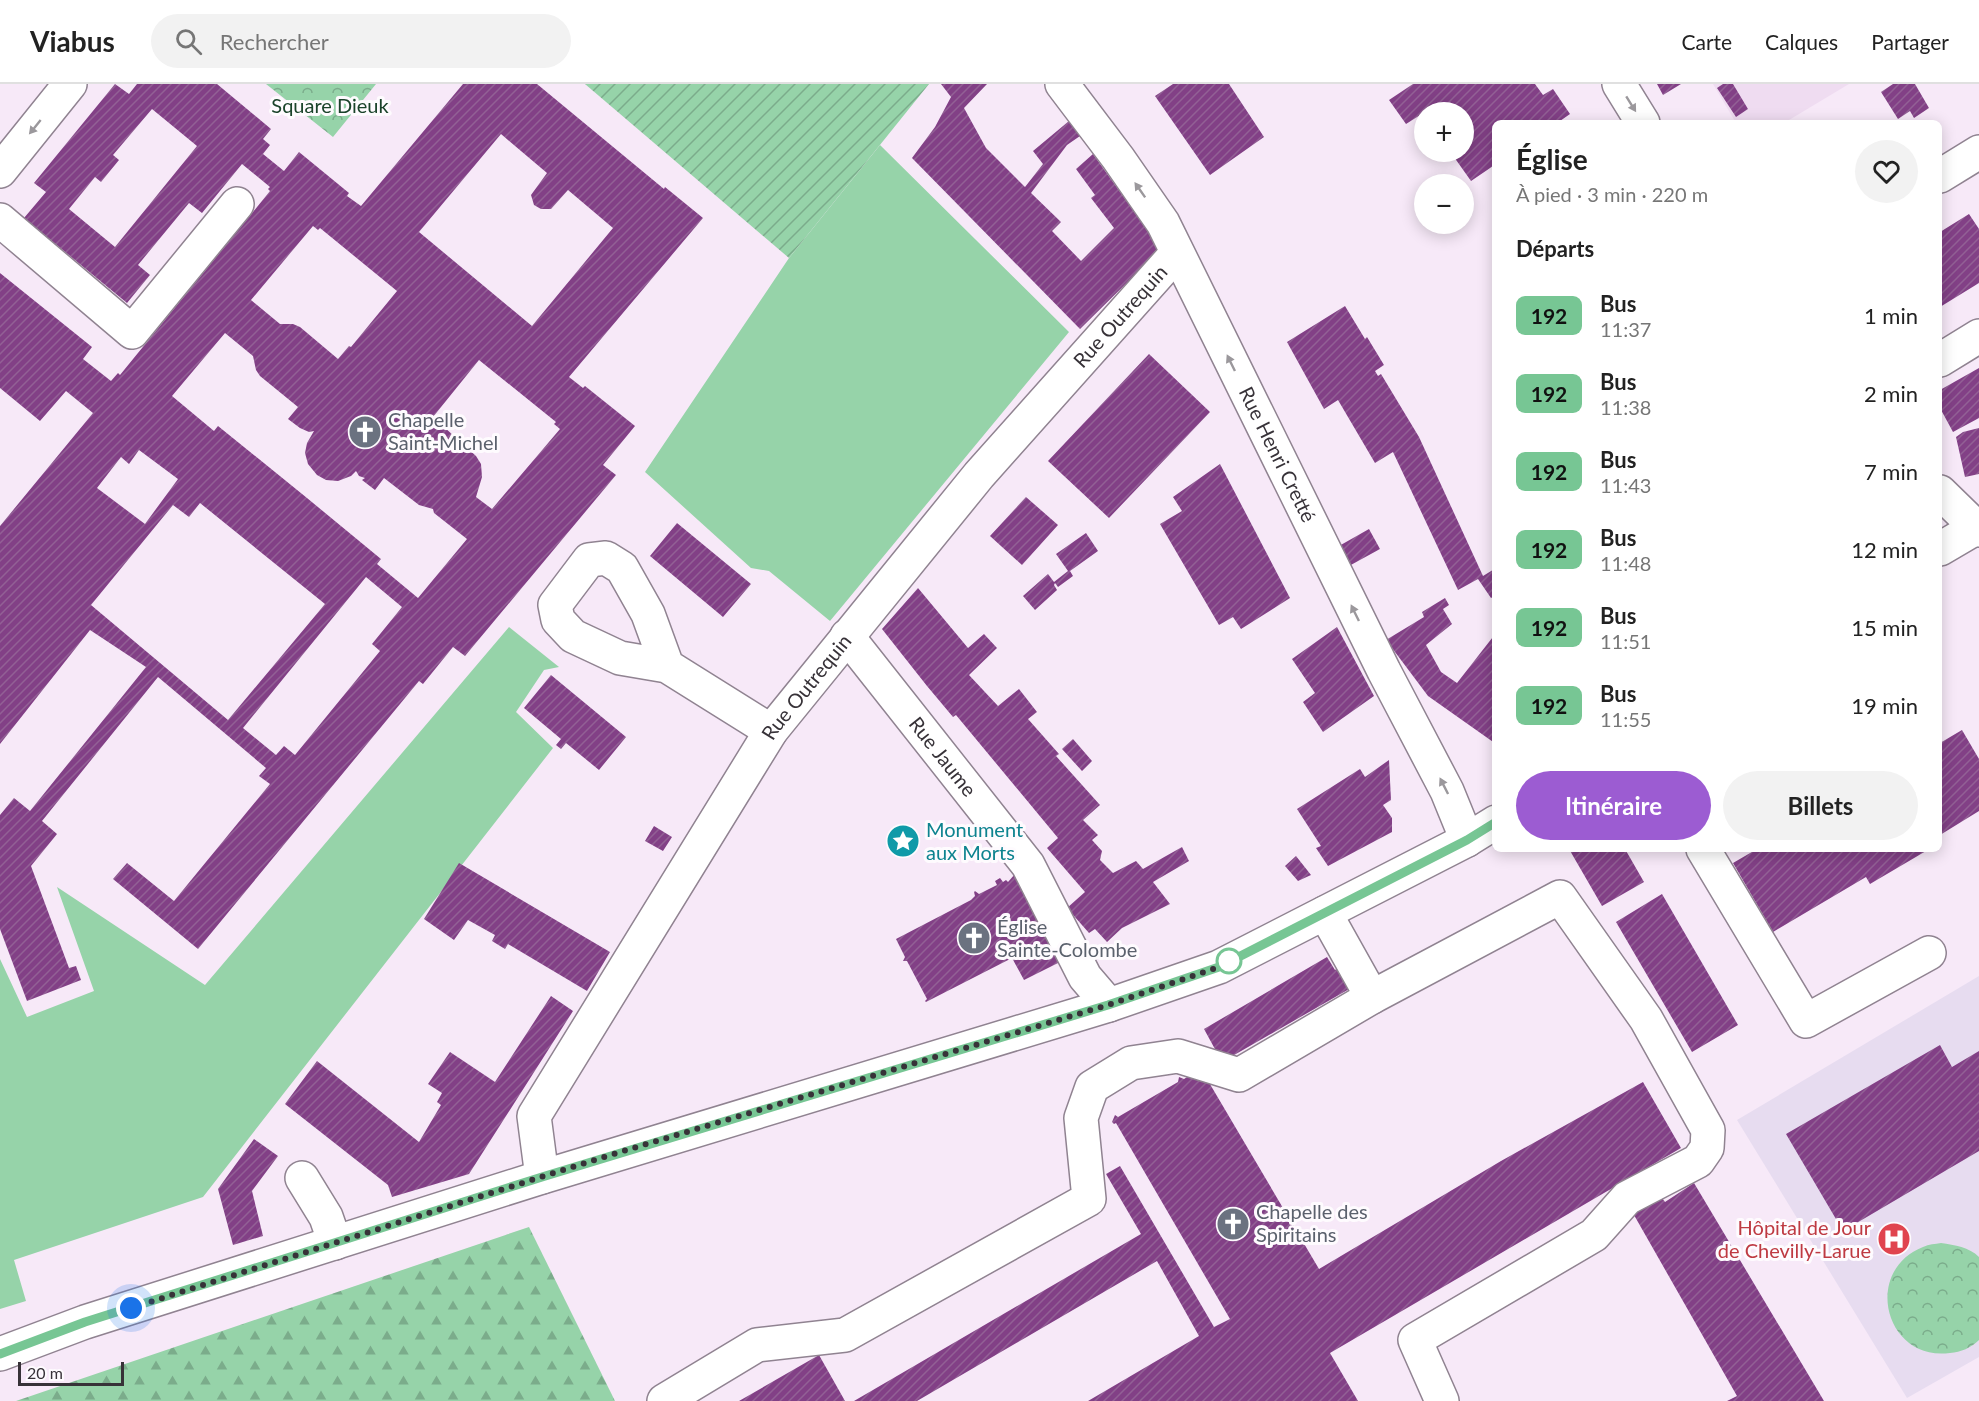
<!DOCTYPE html>
<html lang="fr">
<meta charset="utf-8">
<style>
:root{--surface:#fff;--page:#f2f2f2;--text:#222;--muted:#767676;--line:#e0e0e0;--accent:#9c5cd2}
body{margin:0;font-family:Lato,sans-serif;background:var(--page);color:var(--text);height:100vh;display:flex;flex-direction:column;font-size:22px;white-space:nowrap}
*{box-sizing:border-box;margin:0}
p{font-size:20px;color:var(--muted)}
.icon{flex:none;width:33px;height:33px;fill:none;stroke:currentColor;stroke-width:2;stroke-linecap:round;stroke-linejoin:round}
.map{position:relative;flex:1;overflow:hidden}
.panel{position:absolute;left:1492px;top:36px;width:450px;height:732px;display:flex;flex-direction:column;background:var(--surface);border-radius:9px;box-shadow:0 3px 15px #0003}
.panel>*{flex:none}
.badge{padding:0 12px;border-radius:9px;font-size:21px;line-height:39px}
.fabs{position:absolute;left:1414px;top:18px;display:grid;gap:12px}
.fabs a{display:grid;place-items:center;width:60px;height:60px;border-radius:50%;background:var(--surface);box-shadow:0 3px 15px #0003;font-size:30px}
.scale{position:absolute;left:18px;bottom:15px;width:106px;box-sizing:border-box;padding-left:6px;border:3px solid #373238;border-top:0;font-size:16px;line-height:21px;white-space:nowrap;color:#373238;-webkit-text-stroke:4px #fefbfe;paint-order:stroke}
.you{position:absolute;width:30px;height:30px;margin:-15px;border:4px solid #fff;border-radius:50%;background:#1a73e8;box-shadow:0 0 0 9px #1a73e833}
.map>.badge{position:absolute;translate:-50% -50%;box-shadow:0 0 0 3px #fff}
h2{padding:0 24px;font-size:22px;line-height:54px}
.round{display:grid;place-items:center;flex:none;width:63px;height:63px;border-radius:32px;background:var(--page)}
.overview{display:flex;align-items:center;justify-content:space-between;height:102px;padding:0 24px}
h1{font-size:28px;font-weight:700;line-height:45px}
.primary-button{display:flex;gap:12px;margin-top:auto;padding:12px 24px}
.primary-button a{flex:1;height:69px;border-radius:36px;background:var(--accent);color:#fff;font-size:24px;font-weight:700;line-height:69px;text-align:center}
.primary-button a+a{background:var(--page);color:var(--text)}
ul{padding:0;list-style:none}
li{display:flex;align-items:center;gap:18px;height:78px;padding:0 24px}
li div{flex:1}
li b{display:block;font-size:22px}
li em{font-style:normal}
li .badge{min-width:66px;font-weight:700;text-align:center}
header{display:flex;align-items:center;gap:36px;box-sizing:border-box;height:84px;padding:0 30px;background:var(--surface);border-bottom:2px solid var(--line)}
header strong{font-size:28px}
nav{display:flex;gap:33px;margin-inline-start:auto;font-size:21px}
.search{width:420px;height:54px;background:var(--page);display:flex;align-items:center;gap:15px;box-sizing:border-box;padding:0 21px;border-radius:33px;color:var(--muted);font-size:22px}
.map>svg:first-child{display:block}
.built{fill:#efdcf1}
.medical{fill:#e7dcf0}
.grass{fill:#96d3a9}
.forest{fill:url(#forest-firs)}
.park{fill:url(#park-crowns)}
.garden{fill:url(#garden-furrows)}
.building{fill:url(#building-hatch);fill-rule:evenodd}
.lines{fill:none;stroke-linecap:round;stroke-linejoin:round}
.minor-casing{stroke:#908391;stroke-width:36}
.major-casing{stroke:#908391;stroke-width:36}
.minor{stroke:#fff;stroke-width:33}
.major{stroke:#fff;stroke-width:33}
.oneway{fill:#9b989c}
.line-casing{stroke:#fff;stroke-width:14}
.line{stroke:#77c694;stroke-width:9}
.walk{stroke:#373238;stroke-width:6;stroke-dasharray:0 10.8}
.stop-dot{fill:#fff;stroke:#77c694;stroke-width:3}
.labels{text-anchor:middle;stroke-width:6;stroke-linejoin:round;paint-order:stroke}
.park-label{font-size:20px;fill:#1a432a;stroke:#fefbfe}
.street-label{font-size:20px;fill:#373238;stroke:#fefbfe}
.worship-label{font-size:20px;fill:#5b616d;stroke:#fefbfe;text-anchor:start}
.culture-label{font-size:20px;fill:#0d838f;stroke:#fefbfe;text-anchor:start}
.health-label{font-size:20px;fill:#be3a42;stroke:#fefbfe;text-anchor:end}
</style>
<header>
<strong>Viabus</strong>
<div class="search"><svg class="icon" aria-label="search" viewBox="0 0 24 24"><circle cx="10" cy="10" r="6"/><path d="M15 15l6 6"/></svg>Rechercher</div>
<nav><a>Carte</a><a>Calques</a><a>Partager</a></nav>
</header>
<div class="map">
<svg width="1979" height="1317" viewBox="0 0 1979 1317">
<defs>
<pattern id="forest-firs" width="22" height="20" patternUnits="userSpaceOnUse" patternTransform="scale(1.5)"><rect width="22" height="20" fill="#96d3a9"/><path d="M5 1l3.5 6h-7zM16 11l3.5 6h-7z" fill="#7bac8b"/></pattern>
<pattern id="park-crowns" width="20" height="18" patternUnits="userSpaceOnUse" patternTransform="scale(1.5)"><rect width="20" height="18" fill="#96d3a9"/><path d="M2 6a3 3 0 1 1 6 0M12 15a3 3 0 1 1 6 0" fill="none" stroke="#7bac8b"/></pattern>
<pattern id="garden-furrows" width="10" height="10" patternUnits="userSpaceOnUse" patternTransform="scale(1.5)"><rect width="10" height="10" fill="#96d3a9"/><path d="M-1 1l2-2M0 10L10 0M9 11l2-2" fill="none" stroke="#7bac8b"/></pattern>
<pattern id="building-hatch" width="6" height="6" patternUnits="userSpaceOnUse" patternTransform="scale(1.5)"><rect width="6" height="6" fill="#824086"/><path d="M-1 1l2-2M0 6l6-6M5 7l2-2" fill="none" stroke="#926095"/></pattern>
</defs>
<rect width="100%" height="100%" fill="#f7e9f8"/>
<path class="built" d="M1713 0H1849L1784 39H1736Z"/>
<path class="medical" d="M1979 892V1273L1907 1314 1737 1036Z"/>
<path class="grass" d="M880 61 1069 248 830 537 769 487 751 484 645 388 789 174Z
M509 543 559 583 544 586 516 628 553 664 203 1113 14 1176 26 1217 0 1225V875L27 933 94 907 57 803 205 901Z"/>
<path class="forest" d="M529 1143 615 1317H16Z"/>
<path class="park" d="M266 0H376L333 53Z
M1941 1159C1955 1161 1969 1163 1979 1173V1256C1971 1264 1961 1268 1950 1269 1885 1278 1862 1187 1923 1163 1929 1160 1935 1160 1941 1159Z"/>
<path class="garden" d="M585 0H929L789 174Z"/>
<path class="building" d="M115 0 129 10 137 0H217L271 45 263 55 270 61 263 70 284 87 299 68 349 109 347 112 361 122 463 0H537L664 105 665 103 703 134 569 293 583 304 585 302 635 342 603 381 616 391 465 572 453 563 423 600 419 597 198 865 113 795 127 779 174 817 270 700 259 692 266 684 158 593 42 737 57 750 31 782 69 884 76 882 81 896 27 917 0 845V731L14 714 30 727 146 583 90 546 0 660V442L93 329 66 307 40 337 0 304V189L92 263 83 275 111 297 118 289 120 291 270 107 268 105 270 103 242 80 202 129 189 119 138 181 150 191 127 219 24 134 46 108 34 99ZM152 25 197 62 115 163 69 125 95 93 101 98 119 76 113 71ZM501 50 547 89 531 111 534 121 541 125H551L568 106 613 144 532 242 419 148ZM313 142 318 146 320 144 397 207 351 263 349 262 338 275 300 243 293 240H280L251 216ZM225 249 253 272 256 286 260 292 298 323 288 335 300 344 309 348 314 347 307 359 305 369 308 380 317 391 326 396 338 397 351 392 356 387 359 392 365 394 362 396 375 406 384 394 419 421 433 425 434 429 467 455 418 514 377 480 381 475 307 414 218 342 214 347 172 312ZM479 276 556 338 554 340 560 345 492 425 476 413 482 393 481 380 476 372 433 333ZM139 366 178 395 145 440 97 404 121 373 129 380ZM200 419 325 520 228 636 91 521 173 421 189 433ZM366 493 402 523 372 560 380 567 295 671 284 662 276 671 243 644Z
M941 0H987L964 24 986 64 1025 103 1043 80 1033 67 1069 37 1080 52 1067 61 1031 109 1061 138 1052 147 1081 177 1114 144 1091 114 1095 111 1076 85 1093 70 1161 165 1080 245 912 74 935 43 951 13Z
M1173 0H1229L1264 53 1210 91 1155 12Z
M1413 0H1535L1543 11 1553 5 1570 30 1560 37 1562 39H1496V80L1471 97 1454 73 1451 75 1448 70 1451 68H1464V28H1425L1406 40 1389 16Z
M1657 0H1681L1663 11Z
M1723 0H1733L1748 25 1736 33 1717 4Z
M1893 0H1915L1929 24 1914 34 1910 27 1898 35 1881 8Z
M1969 130 1979 145V199L1940 223V148Z
M1345 222 1365 255 1367 253 1384 281 1375 287 1378 292 1381 290 1419 353 1483 492 1496 484V511L1491 514 1478 495 1458 506 1393 368 1375 379 1338 316 1324 325 1287 258Z
M1149 270 1210 328 1109 434 1048 377Z
M1979 284V334L1953 348 1940 324V306Z
M1979 344V390L1965 393 1956 353 1963 348Z
M1220 380 1290 514 1241 545 1233 533 1219 541 1160 440 1182 427 1173 413Z
M1026 413 1058 441 1022 481 990 452Z
M677 439 751 500 723 533 650 472Z
M1369 445 1380 465 1349 482 1339 462Z
M1086 449 1098 467 1070 487 1073 492 1058 503 1055 499 1054 501 1057 506 1035 526 1023 512 1048 490 1054 498 1068 487 1056 470Z
M918 504 968 564 984 550 997 564 969 591 998 622 1019 605 1037 628 1028 635 1059 670 1056 672 1100 721 1083 736 1098 751 1092 756 1102 767 1100 776 1113 789 1136 777 1143 785 1182 763 1189 777 1153 798 1170 820 1122 844 1107 858 1095 845 1089 849 1067 824 1085 808 1047 764 1058 754 956 631 953 633 927 602 882 545Z
M1445 514 1449 521 1443 525 1452 540 1426 561 1441 588 1457 599 1496 549V660L1428 612 1386 556 1424 533 1422 528Z
M1337 543 1374 612 1323 648 1303 618 1315 609 1292 575Z
M551 591 626 653 599 686 566 659 561 665 556 661 561 655 524 624Z
M1962 646 1979 675V727L1940 751V659Z
M1073 655 1092 677 1082 687 1062 665Z
M1389 676 1391 716 1383 721 1392 734V748L1328 782 1316 764 1321 762 1297 725 1360 685 1365 693Z
M654 742 672 753 663 767 645 757Z
M1569 765H1625L1644 798 1602 822Z
M1757 765H1925L1926 767 1870 800 1866 793 1773 848 1733 779Z
M1296 772 1311 791 1298 797 1285 782Z
M459 779 610 868 587 907 508 860 505 865 492 857 495 851 468 836 454 856 424 835Z
M1015 790 1062 877 1024 896 1012 874 926 918 925 917 927 915 907 877H903L905 873 896 855 971 816 975 812 974 808 975 807 979 810 997 801 995 797 1000 794 1003 798 1006 796 1008 798Z
M1662 810 1738 941 1692 968 1616 838Z
M1327 873 1335 886 1339 883 1351 904 1222 978 1204 945Z
M551 912 573 927 469 1090 392 1113 388 1101 285 1020 317 977 419 1058 441 1021 437 1018 442 1009 428 1000 450 968 495 998Z
M1940 961 1952 983 1979 967V1067L1843 1147 1786 1050Z
M1195 988 1204 990 1319 1185 1501 1077 1643 998 1681 1064 1330 1269 1358 1317H1088L1199 1252 1157 1177 917 1317H854L1141 1150 1106 1090 1120 1082 1214 1243 1230 1235 1116 1039 1114 1040 1112 1038 1115 1031 1118 1033 1178 998 1179 993 1184 995Z
M254 1055 278 1072 252 1107 263 1152 233 1161 218 1105Z
M1694 1099 1824 1317H1727L1737 1312 1630 1124 1657 1107 1665 1118Z
M819 1271 845 1317H739Z"/>
<g class="lines">
<g class="minor-casing">
<g id="minor">
<path id="s1" d="M1062 0 1118 74 1163 139 1384 587 1447 707 1467 756"/>
<path d="M1619 0 1643 39"/>
<path d="M0 87 70 0"/>
<path d="M1940 92 1979 68"/>
<path d="M0 136 132 248 237 120"/>
<path d="M1940 276 1979 252"/>
<path d="M1940 408 1979 446"/>
<path id="s2" d="M847 552 1028 781 1085 893 1109 921"/>
<path d="M667 582 620 574 573 552 558 536 555 521 589 476 606 474 622 484 648 530 667 582 771 647"/>
<path d="M1703 765 1806 937 1929 869"/>
<path d="M1325 829 1372 913 1560 813 1646 935 1708 1046 1707 1064 1698 1077 1627 1114 1594 1151 1415 1256 1442 1317"/>
<path id="s3" d="M542 1093 534 1032 771 647 979 391 1177 169"/>
<path d="M302 1094 326 1133 335 1159"/>
<path d="M664 1317 757 1261 845 1251 1089 1115 1081 1034 1092 1003 1131 979 1178 972 1239 991 1372 913"/>
</g>
</g>
<g class="major-casing">
<path id="major" d="M1940 465 1979 442
M0 1270 85 1238 542 1093 1109 921 1219 883 1467 756 1496 738"/>
</g>
<use href="#minor" class="minor"/>
<use href="#major" class="major"/>
</g>
<defs><path id="oneway-solid" d="M-6-.8H1V-3.2L6.5 0L1 3.2V.8H-6Z" transform="scale(1.5)"/></defs>
<g class="oneway">
<use href="#oneway-solid" transform="translate(1631 20) rotate(58)"/>
<use href="#oneway-solid" transform="translate(35 43) rotate(129)"/>
<use href="#oneway-solid" transform="translate(1140 106) rotate(-125)"/>
<use href="#oneway-solid" transform="translate(1231 279) rotate(-116)"/>
<use href="#oneway-solid" transform="translate(1355 529) rotate(-116)"/>
<use href="#oneway-solid" transform="translate(1444 702) rotate(-117)"/>
</g>
<g class="lines">
<g class="line-casing">
<path id="line" d="M0 1270 85 1238 542 1093 1108 921 1219 883 1467 756 1496 738"/>
</g>
<use href="#line" class="line"/>
<path class="walk" d="M131 1224 607 1072 1108 921 1219 883 1229 877"/>
</g>
<defs>
<g id="church-disc" transform="scale(1.725)"><circle r="9.5" fill="#6b7280" stroke="#fefbfe"/><path d="M-1.2-6h2.4v3.5h3.3v2.4h-3.3V6h-2.4V-.1h-3.3v-2.4h3.3Z" fill="#fff"/></g>
<g id="sight-disc" transform="scale(1.725)"><circle r="9.5" fill="#0f9aa8" stroke="#fefbfe"/><path d="M0-6L1.8-2.2L6-1.7L2.9 1.2L3.7 5.4L0 3.3L-3.7 5.4L-2.9 1.2L-6-1.7L-1.8-2.2Z" fill="#fff"/></g>
<g id="hospital-disc" transform="scale(1.725)"><circle r="9.5" fill="#e0444e" stroke="#fefbfe"/><path d="M-5-5h3v3.5h4V-5h3V5h-3V1.5h-4V5h-3Z" fill="#fff"/></g>
</defs>
<g fill-rule="evenodd">
<use href="#church-disc" x="365" y="348"/>
<use href="#sight-disc" x="903" y="757"/>
<use href="#church-disc" x="974" y="854"/>
<use href="#church-disc" x="1233" y="1140"/>
<use href="#hospital-disc" x="1894" y="1155"/>
</g>
<circle class="stop-dot" cx="1229" cy="877" r="12"/>
<g class="labels">
<g class="park-label">
<text x="330" y="29">Square Dieuk</text>
</g>
<g class="street-label">
<text dy="7" stroke="none"><textPath href="#s3" startOffset="1056">Rue Outrequin</textPath></text>
<text dy="7" stroke="none"><textPath href="#s1" startOffset="430">Rue Henri Cretté</textPath></text>
<text dy="7" stroke="none"><textPath href="#s3" startOffset="570">Rue Outrequin</textPath></text>
<text dy="7" stroke="none"><textPath href="#s2" startOffset="154">Rue Jaume</textPath></text>
</g>
<g class="worship-label">
<text x="388" y="343">Chapelle<tspan x="388" dy="23">Saint-Michel</tspan></text>
<text x="997" y="850">Église<tspan x="997" dy="23">Sainte-Colombe</tspan></text>
<text x="1256" y="1135">Chapelle des<tspan x="1256" dy="23">Spiritains</tspan></text>
</g>
<g class="culture-label">
<text x="926" y="753">Monument<tspan x="926" dy="23">aux Morts</tspan></text>
</g>
<g class="health-label">
<text x="1871" y="1151">Hôpital de Jour<tspan x="1871" dy="23">de Chevilly-Larue</tspan></text>
</g>
</g>
</svg>
<div class="fabs">
<a>+</a>
<a>−</a>
</div>
<div class="scale">20 m</div>
<div class="you" style="left:131px;top:1224px"></div>
<section class="panel">
<div class="overview"><div><h1>Église</h1><p>À pied · 3 min · 220 m</p></div><a class="round"><svg class="icon" aria-label="heart" viewBox="0 0 24 24"><path d="M12 20l-8-8c-3-5 5-10 8-4 3-6 11-1 8 4z"/></svg></a></div>
<h2>Départs</h2>
<ul>
<li><span class="badge" style="background:#77c694;color:#111">192</span><div><b>Bus</b><p>11:37</p></div><em>1 min</em></li>
<li><span class="badge" style="background:#77c694;color:#111">192</span><div><b>Bus</b><p>11:38</p></div><em>2 min</em></li>
<li><span class="badge" style="background:#77c694;color:#111">192</span><div><b>Bus</b><p>11:43</p></div><em>7 min</em></li>
<li><span class="badge" style="background:#77c694;color:#111">192</span><div><b>Bus</b><p>11:48</p></div><em>12 min</em></li>
<li><span class="badge" style="background:#77c694;color:#111">192</span><div><b>Bus</b><p>11:51</p></div><em>15 min</em></li>
<li><span class="badge" style="background:#77c694;color:#111">192</span><div><b>Bus</b><p>11:55</p></div><em>19 min</em></li>
</ul>
<div class="primary-button"><a>Itinéraire</a><a>Billets</a></div>
</section>
</div>
